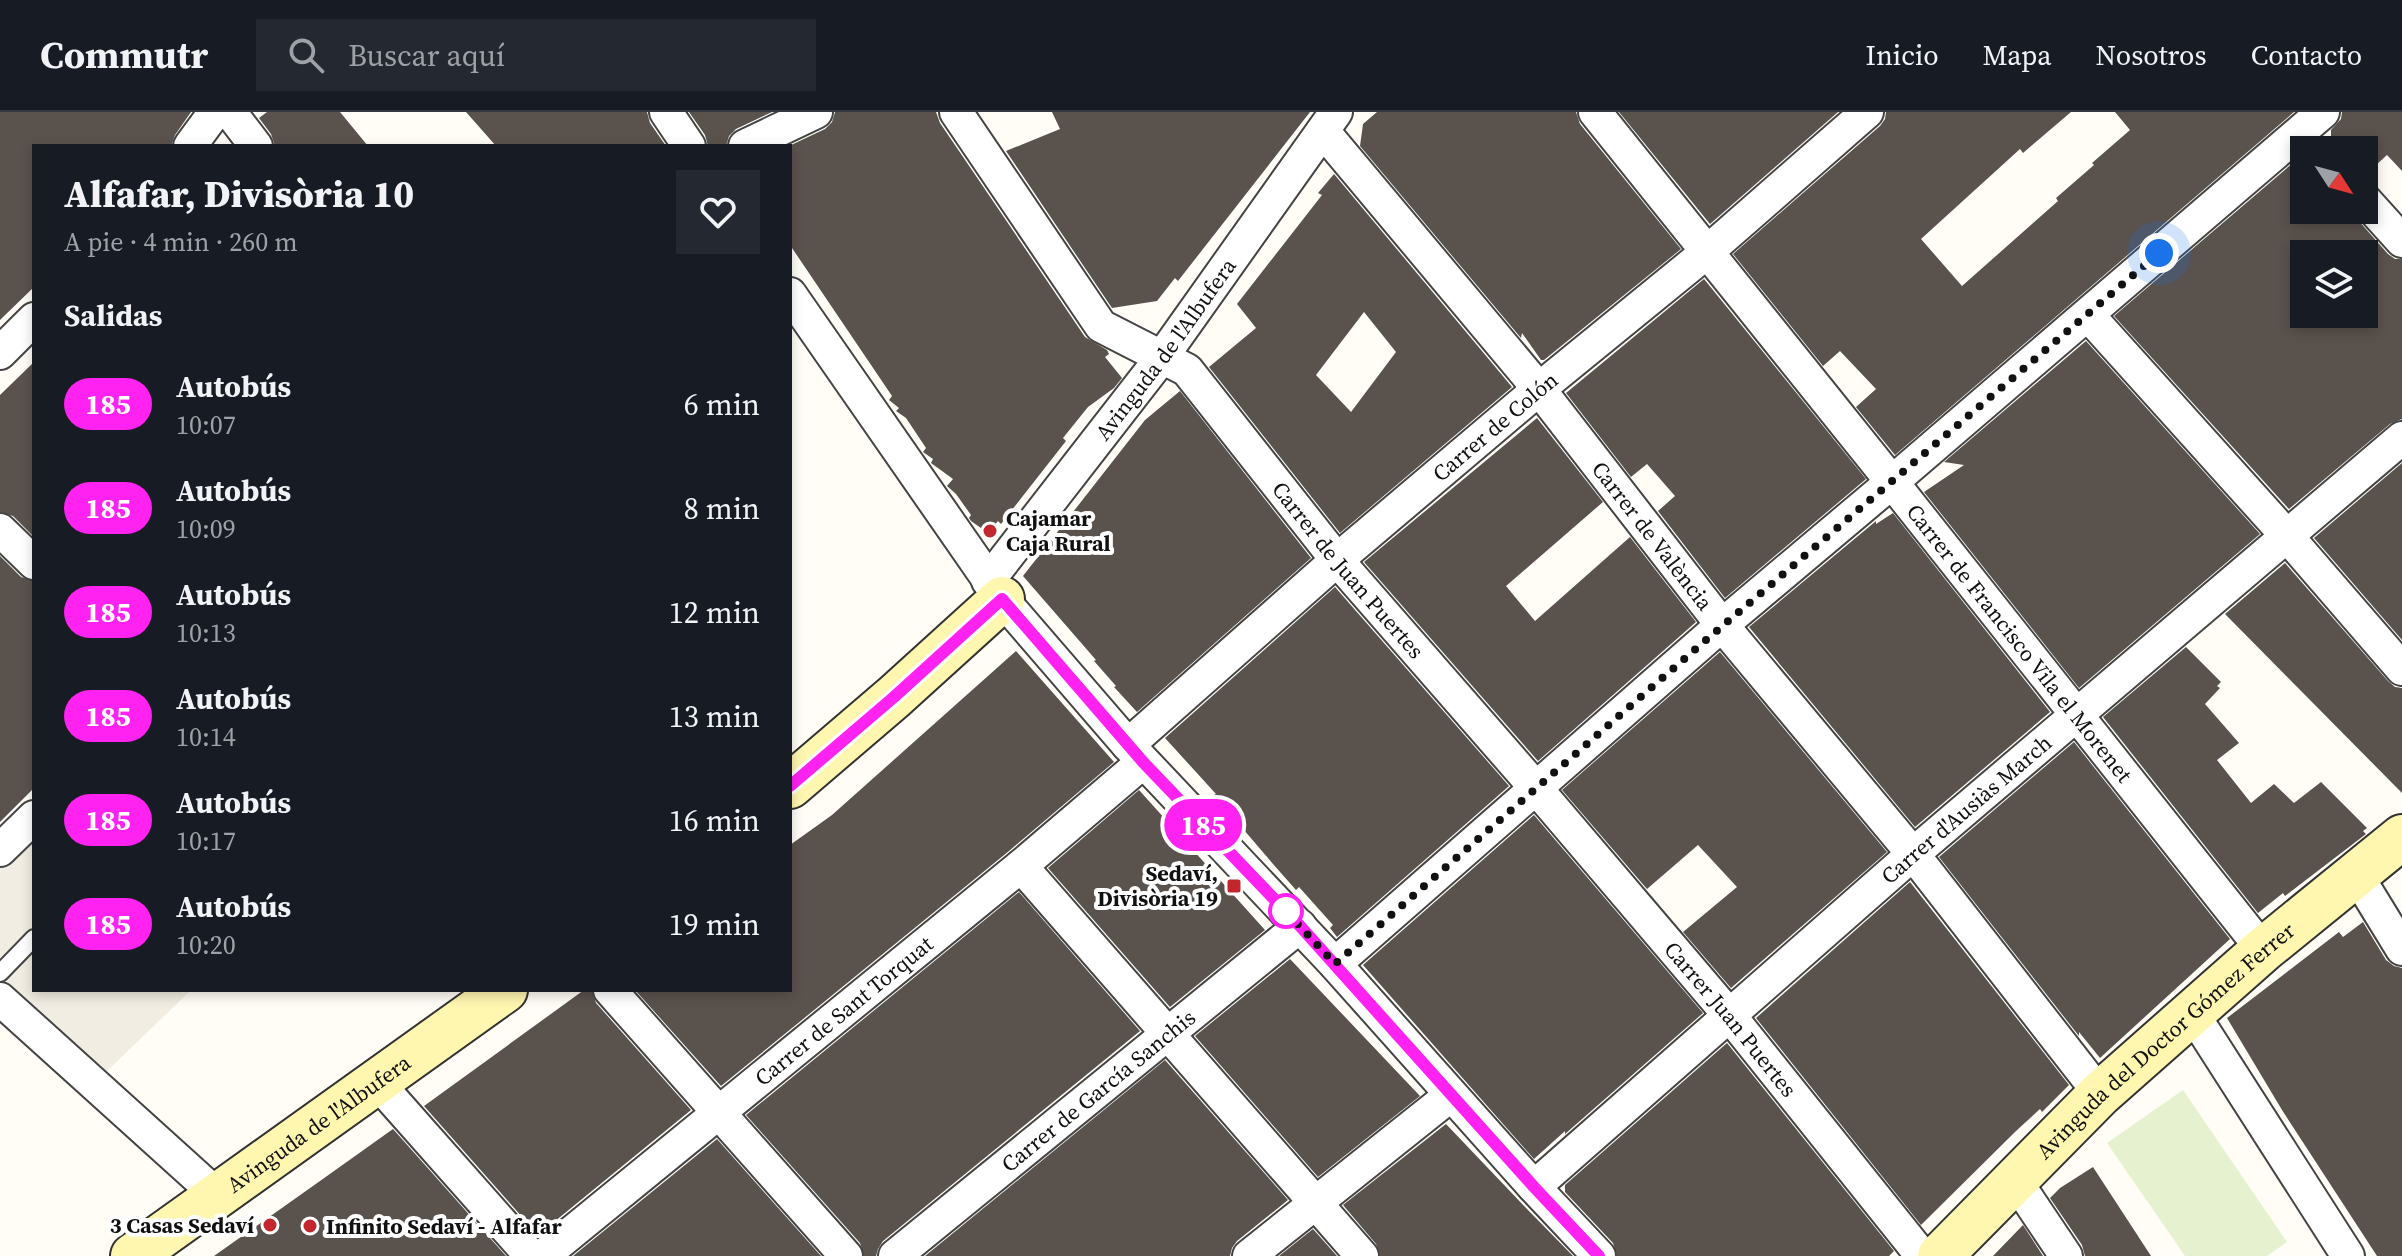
<!DOCTYPE html>
<html lang="es">
<meta charset="utf-8">
<style>
:root{--surface:#171b24;--page:#242831;--text:#f1f3f6;--muted:#9ea1a6;--line:#363941}
body{margin:0;font-family:"Source Serif 4",serif;background:var(--page);color:var(--text);height:100vh;display:flex;flex-direction:column;font-size:30px;white-space:nowrap}
*{box-sizing:border-box;margin:0}
p{font-size:26px;color:var(--muted)}
.icon{flex:none;width:44px;height:44px;fill:none;stroke:currentColor;stroke-width:2;stroke-linecap:round;stroke-linejoin:round}
.map{position:relative;flex:1;overflow:hidden}
.details{position:absolute;left:32px;top:32px;width:760px;height:848px;display:flex;flex-direction:column;background:var(--surface);border-radius:0px;box-shadow:0 4px 12px #0003}
.details>*{flex:none}
.badge{padding:0 16px;border-radius:26px;font-size:28px;line-height:52px}
.needle{width:52px;rotate:126deg}
.tools{position:absolute;left:2290px;top:24px;display:grid;gap:16px}
.tools a{display:grid;place-items:center;width:88px;height:88px;border-radius:0px;background:var(--surface);box-shadow:0 4px 12px #0003;font-size:40px}
.you{position:absolute;width:40px;height:40px;margin:-20px;border:6px solid #fff;border-radius:50%;background:#1a73e8;box-shadow:0 0 0 12px #1a73e833}
.map>.badge{position:absolute;translate:-50% -50%;box-shadow:0 0 0 4px #fff}
h2{padding:0 32px;font-size:30px;line-height:72px}
.round{display:grid;place-items:center;flex:none;width:84px;height:84px;border-radius:0px;background:var(--page)}
.overview{display:flex;align-items:center;justify-content:space-between;height:136px;padding:0 32px}
h1{font-size:38px;font-weight:800;line-height:60px}
ul{padding:0;list-style:none}
li{display:flex;align-items:center;gap:24px;height:104px;padding:0 32px}
li div{flex:1}
li b{display:block;font-size:30px}
li em{font-style:normal}
li .badge{min-width:88px;font-weight:700;text-align:center}
header{display:flex;align-items:center;gap:48px;box-sizing:border-box;height:112px;padding:0 40px;background:var(--surface);border-bottom:2px solid var(--line)}
header strong{font-size:38px}
nav{display:flex;gap:44px;margin-inline-start:auto;font-size:28px}
.search{width:560px;height:72px;background:var(--page);display:flex;align-items:center;gap:20px;box-sizing:border-box;padding:0 28px;border-radius:0px;color:var(--muted);font-size:30px}
.map>svg:first-child{display:block}
.pitch{fill:#e6f2cf}
.plaza{fill:#f1ede2}
.building{fill:#5a524d;fill-rule:evenodd}
.lines{fill:none;stroke-linecap:round;stroke-linejoin:round}
.lane-casing{stroke:#444;stroke-width:20}
.street-casing{stroke:#444;stroke-width:36}
.secondary-casing{stroke:#333;stroke-width:48}
.lane{stroke:#fff;stroke-width:16}
.street{stroke:#fff;stroke-width:32}
.secondary{stroke:#fff6b0;stroke-width:44}
.line-casing{stroke:#fff;stroke-width:18}
.line{stroke:#ff22f1;stroke-width:12}
.walk{stroke:#111;stroke-width:8;stroke-dasharray:0 14.4}
.poi-dot{fill:#c4262e;stroke:#fff;stroke-width:3}
.stop-dot{fill:#fff;stroke:#ff22f1;stroke-width:4}
.labels{text-anchor:middle;stroke-width:8;stroke-linejoin:round;paint-order:stroke}
.street-label{font-size:22px;fill:#111;stroke:#fff}
.poi-label{font-size:22px;font-weight:bold;fill:#111;stroke:#fff;text-anchor:start}
</style>
<header>
<strong>Commutr</strong>
<div class="search"><svg class="icon" aria-label="search" viewBox="0 0 24 24"><circle cx="10" cy="10" r="6"/><path d="M15 15l6 6"/></svg>Buscar aquí</div>
<nav><a>Inicio</a><a>Mapa</a><a>Nosotros</a><a>Contacto</a></nav>
</header>
<div class="map">
<svg width="2402" height="1144" viewBox="0 0 2402 1144">
<rect width="100%" height="100%" fill="#fffdf5"/>
<path class="pitch" d="M2183 978 2287 1130 2267 1144H2185L2107 1031Z"/>
<path class="plaza" d="M34 717V878H191L104 962 0 866V750Z"/>
<path class="building" d="M0 0H191L175 23 171 34H34V175L0 208Z
M267 0H340L368 34H275L271 22 259 6Z
M466 0H647L650 11 666 34H496Z
M689 0H772L736 17 729 24 726 34H708L705 23Z
M835 0H936L940 11 1085 225 1107 238 1109 242 1105 245 1122 266 1114 276 1088 295 1063 326 1066 329 1001 412 998 409 988 421 971 409 969 406 971 403 956 382 947 374 953 367 931 351 933 347 923 340 926 336 906 306 896 299 899 296 889 288 892 284 790 133 789 34 825 17 832 10Z
M1052 0H1310L1178 169 1175 166 1157 189 1112 196 1006 39 1060 17Z
M1377 0H1576L1580 12 1681 137 1544 248H1541L1522 221 1521 226 1360 34 1363 12Z
M1619 0H1838L1710 112Z
M1886 0H2071L2023 41 2020 37 1921 127 1962 174 2058 89 2056 86 2094 53 2092 51 2130 18 2115 0H2294L1895 343 1856 295 1876 277 1840 239 1823 254 1733 142 1880 14 1885 7Z
M2342 0H2402V59L2387 43 2364 64V38H2342L2331 26V18L2341 7Z
M2294 50 2304 51V98H2349L2388 142 2395 147H2402V307L2390 312 2289 397 2114 204ZM2304 142H2364V202H2304Z
M1334 62 1512 275 1340 421 1209 255 1256 216 1237 192 1322 83 1318 81ZM1364 200 1396 240 1351 300 1316 263Z
M1704 167 1866 367 1725 486 1658 399 1675 384 1647 352 1631 365 1566 281Z
M2086 229 2260 422 2079 576 1924 380 1964 353 1944 350Z
M34 250V425L13 404 0 400V283Z
M1180 279 1311 446 1137 600 1114 575 1116 574 1094 549 1096 548 1023 464 1145 308Z
M1537 306 1603 390 1506 474 1535 509 1630 425 1696 510 1538 649 1364 450Z
M2402 351V528L2314 426Z
M1893 401 2050 600 1915 715 1749 515 1876 409V412Z
M0 444 21 465 34 469V676L0 710Z
M2285 451 2388 569 2395 575 2402 576V681L2225 502Z
M1335 475 1509 674 1337 825 1330 816 1333 813 1299 775 1296 778 1273 752 1214 683 1216 682 1165 626Z
M2186 535 2221 570 2217 574 2220 576 2205 592 2239 631 2217 648 2251 691 2274 672 2294 691 2321 670 2367 716 2363 719 2366 722 2285 784 2283 781 2258 801 2103 605Z
M1016 539 1114 650 1009 739 721 974 635 878H790V733L832 703Z
M1720 540 1887 740 1731 876 1683 820 1737 775 1698 733 1647 777 1562 678Z
M2074 630 2230 827 2100 946 2079 920V924L1939 745Z
M1139 678 1265 818 1170 895 1048 756Z
M1534 703 1703 901 1565 1022V1019L1534 1047 1363 853Z
M1910 770 2069 973 2042 1000 2040 997 2016 1019 1921 1113 1756 906Z
M1019 780 1140 919 883 1129 878 1137 876 1144H864L860 1131 746 1003Z
M2363 810 2386 848 2394 854 2402 856V1144H2377L2282 998 2227 906 2339 820 2343 825Z
M1290 847 1420 984 1318 1065 1195 924Z
M584 878H592L596 891 691 998 538 1123 424 994Z
M1727 931 1894 1139 1889 1144H1617L1613 1131 1565 1080V1073Z
M1165 948 1288 1088 1237 1129 1232 1136 1230 1144H925Z
M1446 1012 1527 1097 1573 1144H1380L1376 1132 1343 1093Z
M393 1017 506 1144H214L320 1069Z
M717 1027 821 1144H573Z
M2093 1055 2151 1144H2085L2082 1133 2050 1086 2060 1076Z
M2023 1113 2043 1144H1993Z
M1313 1117 1337 1144H1279Z"/>
<g class="lines">
<g class="lane-casing">
<path id="lane" d="M0 861 34 826"/>
</g>
<g class="street-casing">
<g id="street">
<path d="M230 0 256 34"/>
<path d="M666 0 689 34"/>
<path id="s1" d="M956 0 1101 214 1187 258 1337 448 1535 675 1730 904 1922 1144"/>
<path id="s2" d="M1595 0 1892 370 2263 838"/>
<path id="s3" d="M1323 19 1539 277 1722 513 1913 742 2100 982"/>
<path d="M190 34 215 0"/>
<path d="M745 34 816 0"/>
<path d="M2364 87 2402 129"/>
<path d="M790 182 1002 487 1128 633 1335 852 1534 1075 1599 1144"/>
<path d="M2088 203 2287 424 2402 557"/>
<path d="M0 241 34 207"/>
<path d="M0 418 34 451"/>
<path id="s4" d="M988 469 1162 245 1336 0"/>
<path id="s5" d="M1128 633 1337 448 1539 277 1707 140 1867 0"/>
<path d="M0 738 34 705"/>
<path d="M1021 754 1362 1144"/>
<path d="M2356 762 2402 837"/>
<path d="M1335 852 1722 513 1892 370 2323 0"/>
<path d="M610 878 846 1144"/>
<path d="M0 887 217 1083"/>
<path d="M2191 899 2348 1144"/>
<path d="M376 969 531 1144"/>
<path d="M2015 1068 2066 1144"/>
<path id="s6" d="M1534 1075 1913 742 2402 326"/>
<path id="s7" d="M543 1144 1021 754 1143 650"/>
<path id="s8" d="M895 1144 1300 814"/>
<path d="M1249 1144 1451 983"/>
</g>
</g>
<g class="secondary-casing">
<g id="secondary">
<path d="M790 674 894 585 1002 487"/>
<path id="s9" d="M133 1144 505 878"/>
<path id="s10" d="M1940 1144 2100 982 2263 838 2402 725"/>
</g>
</g>
<use href="#lane" class="lane"/>
<use href="#street" class="street"/>
<use href="#secondary" class="secondary"/>
</g>
<g class="lines">
<g class="line-casing">
<path id="line" d="M790 674 894 585 1002 487 1143 650 1300 814 1534 1075 1599 1144"/>
</g>
<use href="#line" class="line"/>
<path class="walk" d="M1286 799 1282 795 1335 852 1699 534 2159 141"/>
</g>
<g class="poi-dot">
<circle cx="990" cy="419" r="8"/>
<rect x="1226" y="766" width="16" height="16" rx="4"/>
<circle cx="270" cy="1113" r="8"/>
<circle cx="310" cy="1114" r="8"/>
</g>
<circle class="stop-dot" cx="1286" cy="799" r="16"/>
<g class="labels">
<g class="street-label">
<text dy="8" stroke="none"><textPath href="#s4" startOffset="292">Avinguda de l'Albufera</textPath></text>
<text dy="8" stroke="none"><textPath href="#s5" startOffset="486">Carrer de Colón</textPath></text>
<text dy="8" stroke="none"><textPath href="#s3" startOffset="522">Carrer de València</textPath></text>
<text dy="8" stroke="none"><textPath href="#s1" startOffset="612">Carrer de Juan Puertes</textPath></text>
<text dy="8" stroke="none"><textPath href="#s2" startOffset="680">Carrer de Francisco Vila el Morenet</textPath></text>
<text dy="8" stroke="none"><textPath href="#s6" startOffset="574">Carrer d'Ausiàs March</textPath></text>
<text dy="8" stroke="none"><textPath href="#s7" startOffset="388">Carrer de Sant Torquat</textPath></text>
<text dy="8" stroke="none"><textPath href="#s1" startOffset="1202">Carrer Juan Puertes</textPath></text>
<text dy="8" stroke="none"><textPath href="#s10" startOffset="312">Avinguda del Doctor Gómez Ferrer</textPath></text>
<text dy="8" stroke="none"><textPath href="#s8" startOffset="262">Carrer de García Sanchis</textPath></text>
<text dy="8" stroke="none"><textPath href="#s9" startOffset="228">Avinguda de l'Albufera</textPath></text>
</g>
<g class="poi-label">
<text x="1006" y="414">Cajamar<tspan x="1006" dy="25">Caja Rural</tspan></text>
<text x="1218" y="769" text-anchor="end">Sedaví,<tspan x="1218" dy="25">Divisòria 19</tspan></text>
<text x="254" y="1121" text-anchor="end">3 Casas Sedaví</text>
<text x="326" y="1122">Infinito Sedaví - Alfafar</text>
</g>
</g>
</svg>
<div class="tools">
<a><svg class="needle" viewBox="-14 -14 28 28"><path d="M0-13l5 13h-10z" fill="#e53935"/><path d="M0 13l5-13h-10z" fill="#9ea1a6"/></svg></a>
<a><svg class="icon" aria-label="layers" viewBox="0 0 24 24"><path d="M12 4l9 5-9 5-9-5zM3 14l9 5 9-5"/></svg></a>
</div>
<div class="you" style="left:2159px;top:141px"></div>
<b class="badge" style="left:1203px;top:713px;background:#ff22f1;color:#fff">185</b>
<section class="details">
<div class="overview"><div><h1>Alfafar, Divisòria 10</h1><p>A pie · 4 min · 260 m</p></div><a class="round"><svg class="icon" aria-label="heart" viewBox="0 0 24 24"><path d="M12 20l-8-8c-3-5 5-10 8-4 3-6 11-1 8 4z"/></svg></a></div>
<h2>Salidas</h2>
<ul>
<li><span class="badge" style="background:#ff22f1;color:#fff">185</span><div><b>Autobús</b><p>10:07</p></div><em>6 min</em></li>
<li><span class="badge" style="background:#ff22f1;color:#fff">185</span><div><b>Autobús</b><p>10:09</p></div><em>8 min</em></li>
<li><span class="badge" style="background:#ff22f1;color:#fff">185</span><div><b>Autobús</b><p>10:13</p></div><em>12 min</em></li>
<li><span class="badge" style="background:#ff22f1;color:#fff">185</span><div><b>Autobús</b><p>10:14</p></div><em>13 min</em></li>
<li><span class="badge" style="background:#ff22f1;color:#fff">185</span><div><b>Autobús</b><p>10:17</p></div><em>16 min</em></li>
<li><span class="badge" style="background:#ff22f1;color:#fff">185</span><div><b>Autobús</b><p>10:20</p></div><em>19 min</em></li>
</ul>
</section>
</div>
